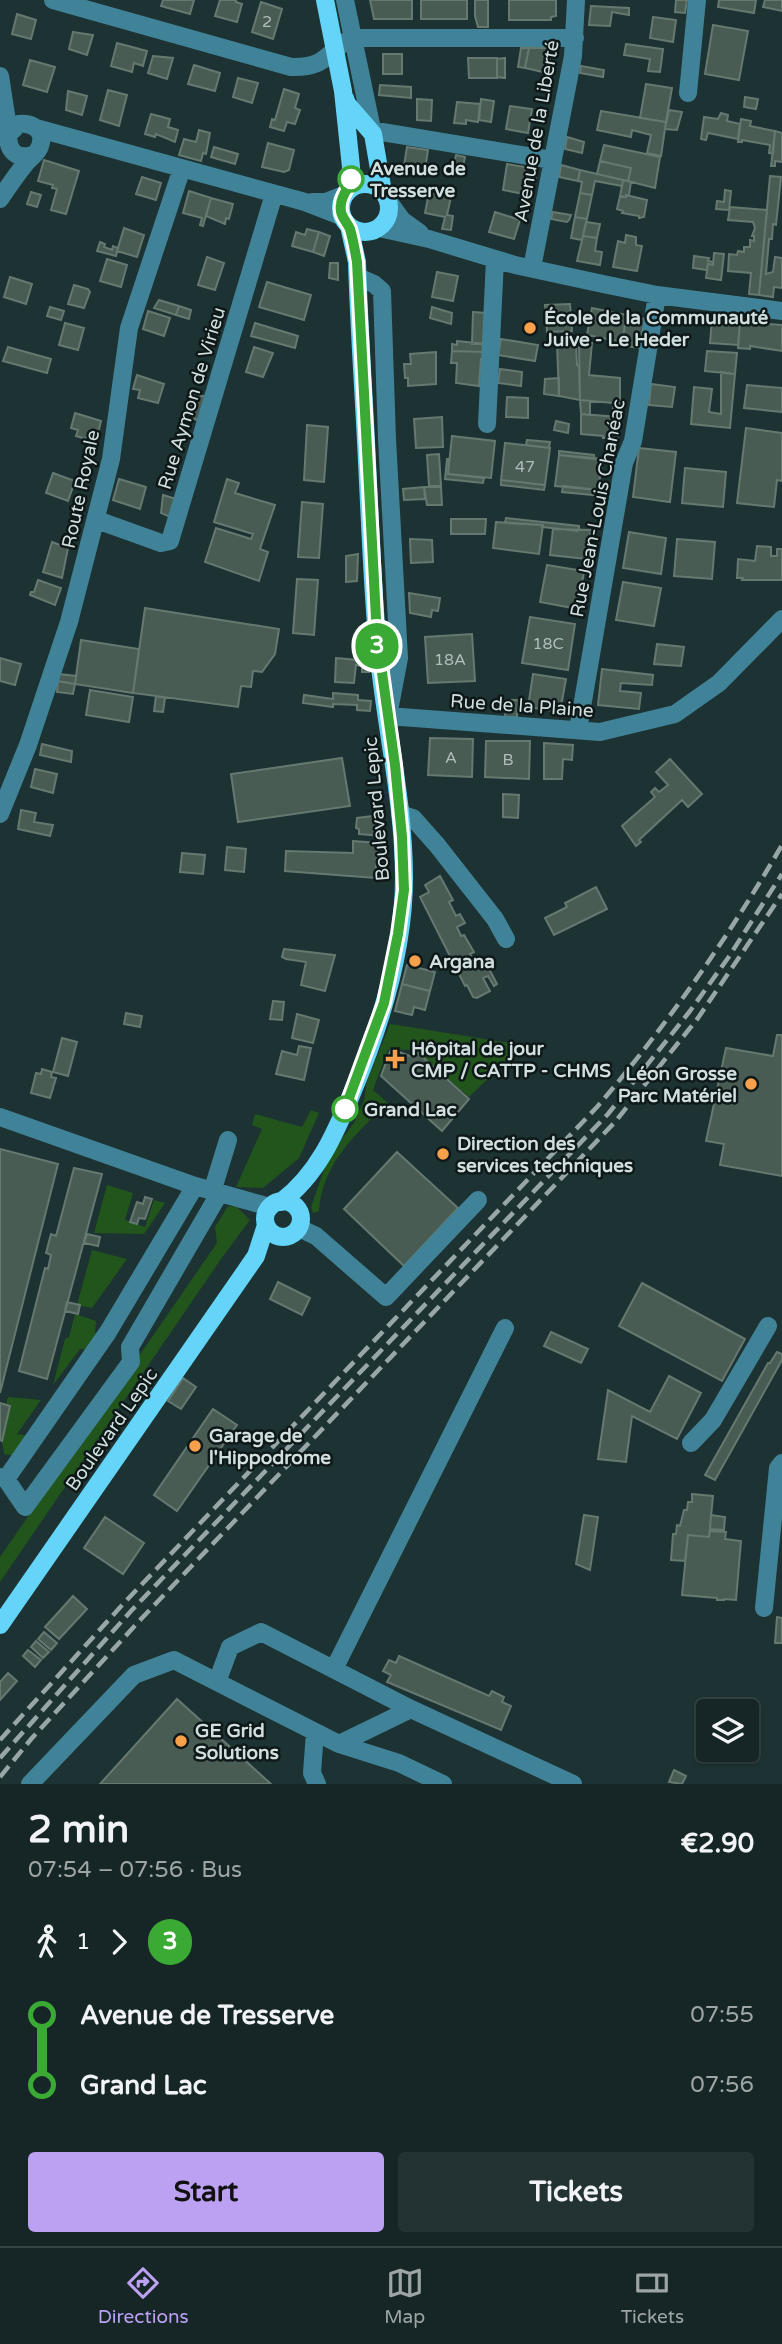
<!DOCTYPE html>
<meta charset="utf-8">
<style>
:root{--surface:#162626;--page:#233232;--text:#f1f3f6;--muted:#9ea5a7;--line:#354343;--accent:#bca0f2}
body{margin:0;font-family:"Varela Round",sans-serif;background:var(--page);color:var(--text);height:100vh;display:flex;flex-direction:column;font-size:26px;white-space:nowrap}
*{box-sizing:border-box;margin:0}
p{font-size:23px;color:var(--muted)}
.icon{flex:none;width:38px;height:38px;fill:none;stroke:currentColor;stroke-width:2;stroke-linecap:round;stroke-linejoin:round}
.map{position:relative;height:1784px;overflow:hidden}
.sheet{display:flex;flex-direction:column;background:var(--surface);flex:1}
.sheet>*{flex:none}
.badge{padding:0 14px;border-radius:23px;font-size:24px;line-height:46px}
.fabs{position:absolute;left:696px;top:1699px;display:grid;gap:14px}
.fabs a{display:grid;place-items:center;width:63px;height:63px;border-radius:7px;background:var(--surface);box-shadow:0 2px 5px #0004,0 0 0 2px var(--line);font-size:35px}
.map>.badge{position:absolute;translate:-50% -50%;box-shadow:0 0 0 4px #fff}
.legs{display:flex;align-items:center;gap:10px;height:77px;padding:0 28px;font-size:23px}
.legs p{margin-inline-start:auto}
.overview{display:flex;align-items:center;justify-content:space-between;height:119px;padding:0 28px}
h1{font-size:38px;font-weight:700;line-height:52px}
.primary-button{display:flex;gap:14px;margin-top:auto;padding:14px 28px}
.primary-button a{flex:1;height:80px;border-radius:7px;background:var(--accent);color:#111;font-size:28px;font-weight:700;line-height:80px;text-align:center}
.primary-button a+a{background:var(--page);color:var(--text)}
ul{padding:0 28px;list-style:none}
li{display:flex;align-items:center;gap:24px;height:70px;font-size:26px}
li i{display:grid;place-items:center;width:10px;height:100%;margin:0 9px;background:currentColor}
li i::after{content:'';width:18px;height:18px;margin:-9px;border:5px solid;border-radius:50%;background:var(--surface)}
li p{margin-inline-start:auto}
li:first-child i{background:linear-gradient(#0000 50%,currentColor 0)}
li:last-child i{background:linear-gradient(currentColor 50%,#0000 0)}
.tabs{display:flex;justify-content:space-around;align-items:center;height:98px;border-top:2px solid var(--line);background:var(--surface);font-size:19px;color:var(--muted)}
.tabs a{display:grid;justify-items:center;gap:4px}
.tabs .current{color:var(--accent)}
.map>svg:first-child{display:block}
.green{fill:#21551c}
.building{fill:#495c54;stroke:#657971;stroke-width:2}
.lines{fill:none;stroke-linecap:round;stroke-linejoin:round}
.minor{stroke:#408398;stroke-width:18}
.major{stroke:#64d5f8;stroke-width:18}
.rail{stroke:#97a6a6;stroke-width:4.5;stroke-dasharray:14 7;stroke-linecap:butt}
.line-1-casing{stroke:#fff;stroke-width:16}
.line-1{stroke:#3aaa35;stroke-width:10}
.stop-1-dot{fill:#fff;stroke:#3aaa35;stroke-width:3.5}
.poi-dot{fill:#f8a14a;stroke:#0f1818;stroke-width:2.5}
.labels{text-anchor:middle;stroke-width:5;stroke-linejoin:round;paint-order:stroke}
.number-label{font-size:16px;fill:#b0bebc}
.street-label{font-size:19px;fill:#d2dfdf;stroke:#0f1818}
.stop-label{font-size:19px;font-weight:bold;fill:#d2dfdf;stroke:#0f1818;text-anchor:start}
.poi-label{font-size:19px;font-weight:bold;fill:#d2dfdf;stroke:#0f1818;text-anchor:start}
</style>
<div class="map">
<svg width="782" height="1784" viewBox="0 0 782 1784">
<rect width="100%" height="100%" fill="#1d3232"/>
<path class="green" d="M390 1024 523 1045 469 1097 415 1050 388 1049 373 1090 388 1103C356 1133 322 1164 319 1211L313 1213 311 1207 325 1167 340 1141 354 1123 365 1098 366 1084Z
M311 1110 319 1113 299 1158 263 1188 236 1187 262 1129 252 1125 255 1114 302 1127Z
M107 1185 133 1193 125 1220 145 1227 154 1200 165 1203 144 1234 94 1233Z
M228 1206 237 1207 250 1220 221 1259 0 1582V1557L217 1243 215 1227Z
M92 1250 127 1259 92 1308 77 1305Z
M75 1314 96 1321 94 1350 80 1349 53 1385 65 1339 69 1337Z
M8 1397 41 1400 17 1434 28 1436C22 1446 17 1459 4 1454L2 1441 10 1406 6 1405Z"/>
<path class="building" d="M163 0H194L190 14 161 6Z
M220 0H236V2L242 4 237 22 215 16Z
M370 0H412V19H374Z
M421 0H467V19H421Z
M488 0V27H478L475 16V0Z
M509 0H556V16L551 17V20H509Z
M676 0H687L685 13 675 12Z
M719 0H756L754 13 718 7Z
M765 0H782V11L763 7Z
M261 2 282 9 273 39 252 32Z
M591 6 629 8V15L612 12 610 26 589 25Z
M17 14 36 20 31 39 12 34Z
M653 17 676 20 673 42 650 38Z
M713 25 748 31 739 80 705 74Z
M73 32 93 35 87 55 69 49Z
M117 43 147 51 143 66 134 63 132 72 111 66Z
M626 44 663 49 660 72 648 71 650 59 624 55Z
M521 48H529L525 68 518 67Z
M529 48H552L547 73 525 68Z
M383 54H402V74H383Z
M153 56 173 58 167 79 148 73Z
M468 58H497V78H469Z
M505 58V78L497 77V59Z
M30 60 55 67 47 92 23 85Z
M194 65 220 73 215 91 188 84Z
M581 66 604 70 603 77 580 73Z
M238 78 258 83 252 103 233 97Z
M646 84 672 88 666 122 640 118Z
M380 85 411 87V98L379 95Z
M284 89 299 94 295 108 300 110 295 124 287 122 284 131 270 127 272 119 275 120Z
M108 90 127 95 119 126 100 120Z
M68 91 87 96 82 115 66 110Z
M745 97 758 99 756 109 744 107Z
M417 99 432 100 431 121 417 120Z
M481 99 494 101 491 122 479 120Z
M457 102 480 104 478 122 466 120V124L454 123Z
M510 106 532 109 528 133 506 129Z
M669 110 682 112 677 130 665 129Z
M601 111 666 122 661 156 647 153 651 135 632 130 631 137 597 130Z
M721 113 728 115 727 121 740 124 738 139 708 133 706 140 701 139 704 117 718 119Z
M151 114 170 119 168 127 178 130 175 142 156 134 155 137 145 134Z
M741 119 751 121 750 126 775 131 773 154 769 153 770 145 742 140V142H738Z
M199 130 210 133 206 154 203 153 201 161 179 155 184 139 196 142Z
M775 131 782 133V162L775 161V166H771Z
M567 137 584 142 582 153 565 149Z
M268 143 294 150 289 170 284 172 262 167Z
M604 145 660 157 655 188 628 181 631 168 600 161Z
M214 147 238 154 235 164 211 157Z
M407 147 428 150 425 170 404 166Z
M456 155 465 157 462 171 453 169Z
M44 160 79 171 66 214 51 210 57 189 52 188 53 185 38 181Z
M600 161 631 168 628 181 597 174Z
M507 164 537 169 535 181 527 180 524 194 503 190Z
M561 165 580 170 578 181 559 177Z
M580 170 623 180 622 186 595 181 592 195 580 193 582 182 578 181Z
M770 176 781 177 776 225 773 224 772 239H769L766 274 773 272 775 257 782 258V288L774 287 773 297 759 295Z
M142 177 161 183 156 200 136 194Z
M623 180 631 182 629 195 626 197 620 196Z
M725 190 731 191 729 210 716 209 717 201 724 202Z
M189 191 211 198 203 226 200 225 202 218 183 213Z
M31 192 41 195 37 207 27 204Z
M429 193 451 197 447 215 453 216 451 230 442 229 445 217 425 213Z
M580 193 592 195 587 219 575 217Z
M626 195 647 200 644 217 639 218V216L622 213 623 211 617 209 620 196 626 197Z
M211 198 233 204 229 219 226 218 225 224 206 216Z
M730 207 767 210 759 295 749 294 751 273 728 271 729 254 737 255 738 251 744 252V247H750V240L754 241V236H752L755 228 753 222 728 220Z
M495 212 520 220 514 239 489 232Z
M553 212 571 215 569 220 567 222 551 219Z
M575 217 587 219 582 240 571 238Z
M586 222 600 224 597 238 583 236Z
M124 228 144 235 137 257 117 251Z
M307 229 319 232 313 252 292 246 296 232 305 235Z
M319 232 330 236 324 256 313 252Z
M626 235 636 237V245L642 246 637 271 613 267 618 241 625 243Z
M583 236 597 238 595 251 602 252 600 265 577 261Z
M100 242 105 244 104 247 112 250 113 246 118 248 116 256 97 251Z
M714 253 724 254 721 280 706 278 708 264 713 265Z
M694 256 709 258 708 261 713 262V265L708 264 707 270 693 268Z
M207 257 224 263 215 290 198 285Z
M107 259 127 265 121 287 100 281Z
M330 263H338V280L329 278Z
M437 272 458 276 453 301 432 297Z
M10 277 32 284 26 304 4 297Z
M267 282 311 295 304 320 259 307Z
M74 285 88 289 90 292 84 308 68 304Z
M159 300 179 306 176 315 154 308Z
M570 304 572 331 547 332 545 305Z
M179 306 191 310 189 319 176 315Z
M50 307 64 311 61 320 47 316Z
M432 307 452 313 451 324 430 318Z
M592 308 627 315 622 342 587 335Z
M148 311 170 318 164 336 143 329Z
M473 312 486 313 485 344H472Z
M627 315 645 319 639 348 621 345Z
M712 319 740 322 738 345 710 343Z
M740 322 782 325V351L750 346V349L738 348Z
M65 323 84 328 78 350 59 345Z
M255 323 298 336 295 348 251 336Z
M501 339 538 345 535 361 498 355Z
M457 341 485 344V352L452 351V344L457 345Z
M576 343 577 365 579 366 580 400 559 396 557 344Z
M579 343H592L589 375 620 378V408H613V403L580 400Z
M8 347 51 359 47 373 3 361Z
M254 347 273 353 263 377 246 372Z
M452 351 485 352V359H481L479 386 456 383 457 363H451Z
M707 351 737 353 735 374 705 371Z
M436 352V384L408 386V378H405L404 364H411L410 354Z
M500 369 522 372 521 386 498 383Z
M721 372 735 374 730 428 691 424 694 387 712 389 709 412 721 414Z
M137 375 164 384 158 403 138 398 140 390 133 389Z
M559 378V396L544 394 545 379Z
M651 384 675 387 672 407 649 405Z
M747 385 782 388V412L744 408Z
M195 394 207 397 200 421 188 417Z
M507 397 528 398V418L506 417Z
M580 400 590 401V415L581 414Z
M75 413 101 421 97 438 87 435 86 439 76 436 78 430 71 428Z
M581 414 619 417 618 437 607 436V438H603V436L581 434Z
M442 417 443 447 416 448 414 419Z
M556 421 569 424 568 433 554 430Z
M307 425 328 427 324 482 304 480Z
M746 428 782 433V481L777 480 774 507 737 503Z
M452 436 495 441 491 478 448 474Z
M527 440 550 442 549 448 526 445Z
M505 443 550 448 545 485 501 480Z
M639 448 676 452 670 502 633 497Z
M559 451 594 455V459L559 455Z
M439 454 441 486H429L427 455Z
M559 455 603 459 598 490 555 486Z
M447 459H449L448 474 484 478 483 483 445 479Z
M685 468 726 472 723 507 682 503Z
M53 473 75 481 68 501 46 493Z
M119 479 146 487 140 509 113 500Z
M227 479 239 483 235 493 275 505 260 549 268 552 259 581 205 562 216 528 251 539 253 534 214 522Z
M501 480 545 485 544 490 501 485Z
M563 486 598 490V486L603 487 602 496 562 492Z
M424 487 425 499 404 500 403 489Z
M424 487H441L442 505H427Z
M163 495 176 499 170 517 161 513Z
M302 502 323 504 319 558 298 557Z
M506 518 579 526V529L578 531 542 527 543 525 505 523Z
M451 519H486L485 534H451Z
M496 522 543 525 539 554 493 548Z
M553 529 591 530 586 559 550 555Z
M629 532 666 538 661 574 623 568Z
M410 539 432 540 433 562 411 563Z
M677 539 715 542 712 579 674 576Z
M52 542 68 548 62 578 43 572Z
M757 546 771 547V556H777V549H782V580H742L743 578H737L738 559 755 561Z
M358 554 357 581 346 582V556Z
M547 565 584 571 578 609 540 602Z
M297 579 318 580 314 635 293 633Z
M38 580 61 588 55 605 30 595 31 592H34Z
M623 582 661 588 654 626 616 620Z
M409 593 440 598 438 611 432 610 431 617 410 613Z
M145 608 279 629 275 654 262 672 253 671 251 687 241 686 238 707 133 693Z
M530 617 575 624 568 670 522 663Z
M472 634 475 681 428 683 425 637Z
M81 640 139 649 133 693 75 684Z
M657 644 684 647 681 666 654 664Z
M0 658 21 664 15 685 0 681Z
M336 658 368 661 369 672H362V666L356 665 354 683 335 682Z
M602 669 653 675 652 685 621 683 620 691 641 693 639 709 598 705Z
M59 674 76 676 75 684 57 681Z
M533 674 566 679 560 712 528 707Z
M58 681 75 684 73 694 57 692Z
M90 690 133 697 129 722 86 715Z
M333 693 358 695V700L371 701 370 711 357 710V705L333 704V707L303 703 304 695 333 699Z
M156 696 165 698 163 712 154 711Z
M506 700H518L517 717H505Z
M430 738 473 739 472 777 428 775Z
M486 741H530L529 779 485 777Z
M544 743 573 745 572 760 563 759 562 779H544Z
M42 744 72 751 71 762 40 755Z
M342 758 350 806 238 822 231 774Z
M670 759 702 794 688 807 682 800 639 840 641 842 636 846 622 826 655 797 651 792 655 788 659 792 668 785 656 772Z
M35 769 57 774 53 793 31 787Z
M503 794 519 795 518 818 503 817Z
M21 810 36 813 34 822 53 825 50 836 18 829Z
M382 815V836L359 834V829L356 828 357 818Z
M353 841 378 843 375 878 285 871 286 851 353 853Z
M227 847 246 849 244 872 225 870Z
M182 853 205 855 203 874 180 872Z
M440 876 453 900 449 902 456 916 460 914 465 923 457 927 461 936 464 935 474 952 470 954 476 965 485 961 497 984 494 986 488 976 483 978 490 991 477 998 473 997 467 985 465 986 420 897 429 892 425 885Z
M596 887 607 909 554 935 545 918 567 907 565 903Z
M284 949 335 955 325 991 301 985 306 962 286 959 282 957Z
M407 965 435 972 430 991 402 984Z
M402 984 430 991 425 1010 414 1007 412 1015 395 1011Z
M273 1001 284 1002 282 1020 270 1019Z
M126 1013 142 1016 140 1027 124 1024Z
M297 1014 319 1020 313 1043 292 1038Z
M777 1035H782V1176L720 1165 724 1144 706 1141 726 1048 773 1056Z
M62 1038 77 1042 68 1076 53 1072Z
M299 1046 311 1048 304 1080 276 1074 282 1051 297 1055Z
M391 1049 410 1056 416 1051 469 1099 442 1131 381 1076Z
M42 1069 52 1072 51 1077 56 1078 50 1098 31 1093 36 1073 41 1074Z
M0 1149 58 1164 0 1393Z
M397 1152 458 1208 404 1266 344 1209Z
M74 1168 102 1174 47 1379 19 1371 45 1268 48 1269 51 1255 46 1253 51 1234 56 1236Z
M145 1197 152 1199 145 1219 139 1218 137 1224 130 1222 137 1202 143 1204Z
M87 1234 100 1237 98 1246 84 1243Z
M278 1282 310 1298 302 1315 270 1299Z
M642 1283 745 1339 722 1381 619 1326Z
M67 1302 80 1305 78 1314 65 1311Z
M551 1332 588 1349 581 1363 544 1346Z
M777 1352 782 1354V1360L715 1480 705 1475 768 1363H770Z
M669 1376 701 1393 677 1439 632 1416 626 1462 598 1459 608 1390 650 1412Z
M183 1378 196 1387 181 1409 168 1401Z
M0 1403 10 1406 2 1441 0 1440Z
M213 1409 237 1425 177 1511 154 1495Z
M692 1494 713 1496 709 1537 688 1535 685 1561 671 1560 673 1534H676L677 1525 680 1526 684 1510H687L688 1502H692Z
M584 1515 598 1517 590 1570 576 1564Z
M711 1515 725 1517 724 1530 710 1529Z
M105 1517 144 1543 123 1574 84 1548Z
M710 1531 726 1532 725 1539 741 1541 736 1600 724 1599V1600H717V1598L682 1595 688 1535 709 1537Z
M73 1596 87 1609 59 1639 45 1627Z
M777 1617 782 1618V1643H775Z
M44 1632 57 1643 51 1650 38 1639Z
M36 1641 49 1652 43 1658 31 1647Z
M28 1650 41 1660 35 1667 23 1656Z
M399 1656 489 1696 492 1691 504 1697 502 1702 511 1706 501 1730 387 1682 391 1675 383 1671 389 1660 396 1663Z
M8 1673 17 1681 0 1700V1682Z
M177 1699 271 1784H100Z
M674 1770 686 1776 682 1784 669 1782Z"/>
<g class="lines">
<path class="minor" d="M53 0 291 67C328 68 325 52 352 38H575
M345 0 373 134 382 132 552 160
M0 76 9 134
M688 93 697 0
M36 128 305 202 341 216
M0 199C8 187 17 174 26 163 31 157 38 153 40 146 46 131 32 122 19 124L9 134C6 150 17 160 32 155
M312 202H326L344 195
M389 202 402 220 420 233
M379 228 429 239 515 265 603 284 657 295 782 311
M532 268 573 56 576 0
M358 277 374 284 382 291 387 439 399 658 388 716 600 732 675 714 719 683 782 619
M487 424 495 260
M97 520 161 543 170 541 274 194
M578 730 624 463 633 441 657 295
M0 814 28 745 69 622 111 459 129 328 182 168
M400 814 413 818 437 845 495 919 506 939
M0 1117 195 1186 270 1207
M212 1192 228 1140
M299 1228 316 1236 386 1297 478 1200
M691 1443 713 1420 768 1326
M0 1477 6 1479 25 1507 131 1362 130 1347 219 1194
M6 1479 108 1332 195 1186
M764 1608 778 1468 782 1463
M334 1669 505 1328
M315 1732 312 1773 317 1784
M339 1744 411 1709
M30 1784 134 1675 174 1660 217 1682
M443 1784 399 1763 339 1744 217 1682 230 1647 261 1632 411 1709 573 1784"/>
<path class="major" d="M325 0 343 91 351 167 349 189
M345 98 347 104 373 134 383 192
M341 208a24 24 0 1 1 48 0a24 24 0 1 1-48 0Z
M265 1219a18 18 0 1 1 36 0a18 18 0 1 1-36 0Z
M281 1202C318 1174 335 1134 352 1093 380 1027 404 950 404 878 404 797 383 717 377 637 372 579 370 520 367 462 364 396 359 329 357 262L349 226
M0 1625 256 1256 266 1225"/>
<path class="rail" d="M0 1740 124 1603 597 1107C667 1025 728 938 782 845
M0 1758 131 1611 608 1114 690 1011 728 958 782 874
M0 1777 32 1738 142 1618 615 1122 698 1018 782 894"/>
</g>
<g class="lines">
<g class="line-1-casing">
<path id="line-1" d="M345 1109 384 1003 398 934 404 890 402 837 395 765 377 637 357 262C355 251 353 239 350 229 346 220 339 216 341 204 342 194 349 189 351 179"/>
</g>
<use href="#line-1" class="line-1"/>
</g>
<g class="stop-1-dot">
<circle cx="351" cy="179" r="12"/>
<circle cx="345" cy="1109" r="12"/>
</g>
<g class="poi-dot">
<circle cx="530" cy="328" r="7"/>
<circle cx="415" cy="961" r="7"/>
<path d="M391.5 1048.5h7v7h7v7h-7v7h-7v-7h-7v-7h7z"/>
<circle cx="751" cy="1084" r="7"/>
<circle cx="443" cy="1154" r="7"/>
<circle cx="195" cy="1446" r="7"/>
<circle cx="181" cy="1741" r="7"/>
</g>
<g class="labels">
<g class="number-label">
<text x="267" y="27">2</text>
<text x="525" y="472">47</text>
<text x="548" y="649">18C</text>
<text x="450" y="665">18A</text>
<text x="451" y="763">A</text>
<text x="508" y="765">B</text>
</g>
<g class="street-label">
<text transform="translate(536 131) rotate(-80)" y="7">Avenue de la Liberté</text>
<text transform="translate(191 398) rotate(-73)" y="7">Rue Aymon de Virieu</text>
<text transform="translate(80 489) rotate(-78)" y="7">Route Royale</text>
<text transform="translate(597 508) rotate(-79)" y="7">Rue Jean-Louis Chanéac</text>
<text transform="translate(522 705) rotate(4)" y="7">Rue de la Plaine</text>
<text transform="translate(376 809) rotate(-95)" y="7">Boulevard Lepic</text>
<text transform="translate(111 1429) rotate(-55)" y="7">Boulevard Lepic</text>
</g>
<g class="stop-label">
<text x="370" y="175">Avenue de<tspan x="370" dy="22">Tresserve</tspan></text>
<text x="364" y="1116">Grand Lac</text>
</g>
<g class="poi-label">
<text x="544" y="324">École de la Communauté<tspan x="544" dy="22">Juive - Le Heder</tspan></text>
<text x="429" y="968">Argana</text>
<text x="411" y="1055">Hôpital de jour<tspan x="411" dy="22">CMP / CATTP - CHMS</tspan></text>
<text x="737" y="1080" text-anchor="end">Léon Grosse<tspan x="737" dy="22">Parc Matériel</tspan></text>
<text x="457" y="1150">Direction des<tspan x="457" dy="22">services techniques</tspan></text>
<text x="209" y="1442">Garage de<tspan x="209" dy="22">l'Hippodrome</tspan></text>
<text x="195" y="1737">GE Grid<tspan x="195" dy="22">Solutions</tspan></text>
</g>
</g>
</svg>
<div class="fabs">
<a><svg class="icon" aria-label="layers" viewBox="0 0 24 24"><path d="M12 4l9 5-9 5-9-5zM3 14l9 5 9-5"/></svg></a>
</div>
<b class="badge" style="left:377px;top:646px;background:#3aaa35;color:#fff">3</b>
</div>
<section class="sheet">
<div class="overview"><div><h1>2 min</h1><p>07:54 – 07:56 · Bus</p></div><b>€2.90</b></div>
<div class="legs"><svg class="icon" aria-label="walk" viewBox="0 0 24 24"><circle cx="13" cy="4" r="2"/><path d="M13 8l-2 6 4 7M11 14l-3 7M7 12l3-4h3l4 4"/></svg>1<svg class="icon" aria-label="forward" viewBox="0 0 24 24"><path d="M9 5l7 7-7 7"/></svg><b class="badge" style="background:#3aaa35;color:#fff">3</b></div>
<ul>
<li><i style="color:#3aaa35"></i><b>Avenue de Tresserve</b><p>07:55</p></li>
<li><i style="color:#3aaa35"></i><b>Grand Lac</b><p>07:56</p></li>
</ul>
<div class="primary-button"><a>Start</a><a>Tickets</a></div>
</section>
<nav class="tabs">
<a class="current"><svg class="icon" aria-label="directions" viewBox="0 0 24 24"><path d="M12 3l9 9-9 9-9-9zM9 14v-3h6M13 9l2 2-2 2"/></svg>Directions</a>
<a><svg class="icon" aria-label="map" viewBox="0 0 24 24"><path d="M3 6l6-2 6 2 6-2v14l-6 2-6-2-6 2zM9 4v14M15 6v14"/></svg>Map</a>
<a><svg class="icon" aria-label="tickets" viewBox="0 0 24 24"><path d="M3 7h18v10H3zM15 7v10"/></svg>Tickets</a>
</nav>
